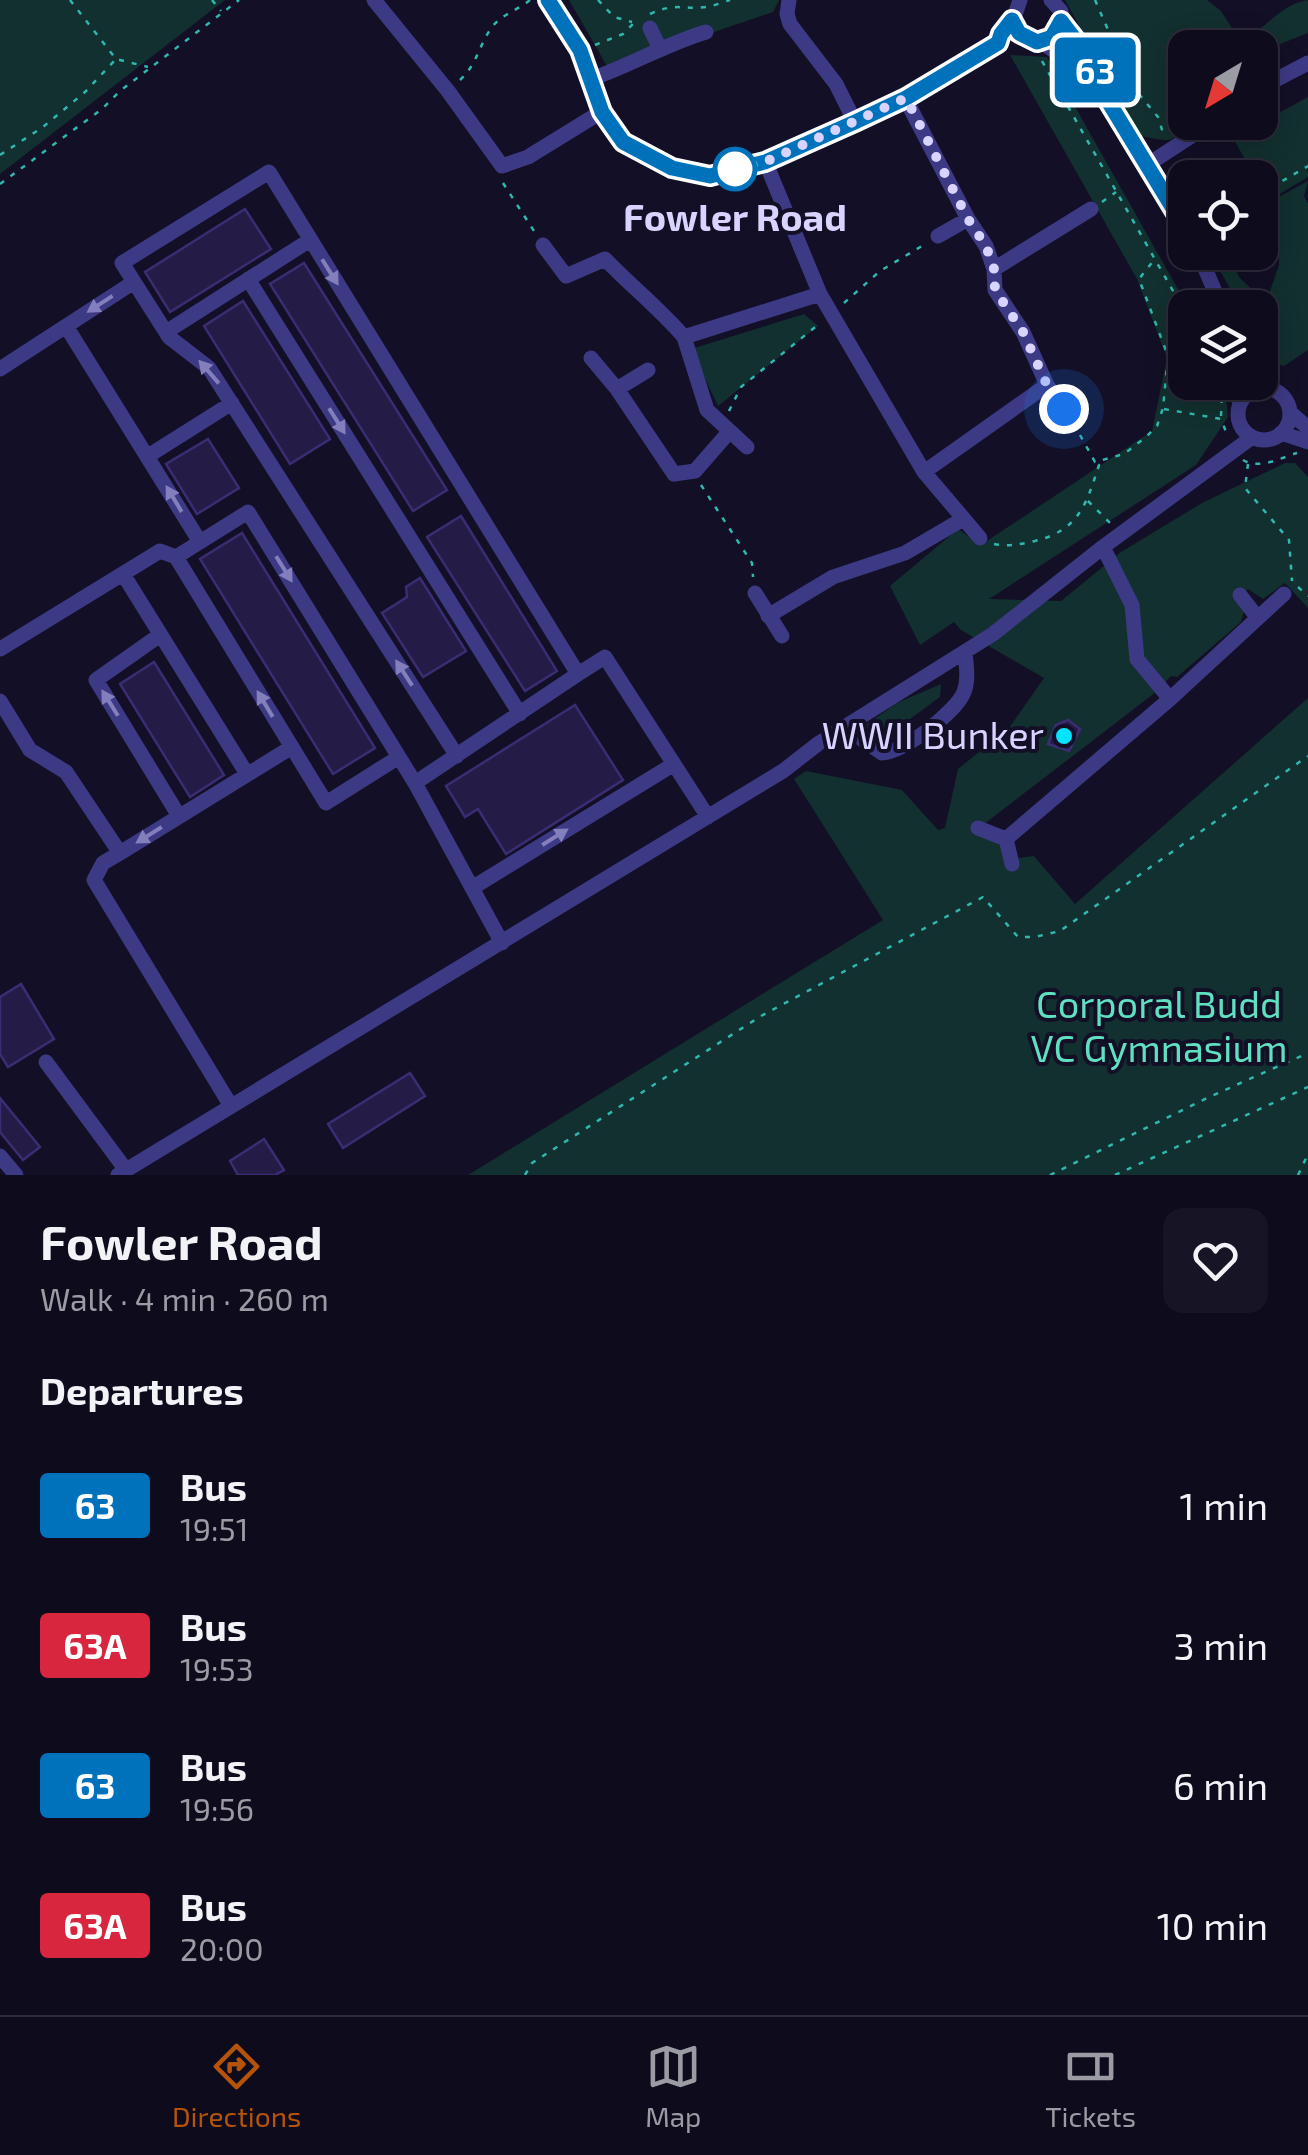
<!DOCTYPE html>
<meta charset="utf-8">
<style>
:root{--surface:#0e0b1c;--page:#171425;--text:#f1f3f6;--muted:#9b9ba3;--line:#2e2b3b;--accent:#b45309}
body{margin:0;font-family:"Exo 2",sans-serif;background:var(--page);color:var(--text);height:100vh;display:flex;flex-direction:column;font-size:38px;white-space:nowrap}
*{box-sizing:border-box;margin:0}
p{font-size:32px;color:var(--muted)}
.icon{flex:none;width:55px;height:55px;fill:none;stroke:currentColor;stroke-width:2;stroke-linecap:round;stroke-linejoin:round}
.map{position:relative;height:1175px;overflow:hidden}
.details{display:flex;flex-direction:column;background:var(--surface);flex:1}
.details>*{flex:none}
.badge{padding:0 20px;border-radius:8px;font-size:35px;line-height:65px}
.needle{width:65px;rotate:218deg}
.controls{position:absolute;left:1168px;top:30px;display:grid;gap:20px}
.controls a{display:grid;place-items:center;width:110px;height:110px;border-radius:20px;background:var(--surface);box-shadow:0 5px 25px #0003,0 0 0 2px var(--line);font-size:50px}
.you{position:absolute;width:50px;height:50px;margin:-25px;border:8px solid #fff;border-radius:50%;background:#1a73e8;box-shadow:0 0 0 15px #1a73e833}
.map>.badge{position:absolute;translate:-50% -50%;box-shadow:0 0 0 5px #fff}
h2{padding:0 40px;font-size:38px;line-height:90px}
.round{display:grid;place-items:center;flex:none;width:105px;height:105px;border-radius:20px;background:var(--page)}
.overview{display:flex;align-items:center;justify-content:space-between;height:170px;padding:0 40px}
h1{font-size:48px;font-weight:700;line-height:75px}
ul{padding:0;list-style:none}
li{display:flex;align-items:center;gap:30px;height:140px;padding:0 40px}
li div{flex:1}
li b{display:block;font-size:38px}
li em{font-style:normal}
li .badge{min-width:110px;font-weight:700;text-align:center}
.tab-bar{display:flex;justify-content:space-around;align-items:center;height:140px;border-top:2px solid var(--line);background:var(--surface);font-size:28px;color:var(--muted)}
.tab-bar a{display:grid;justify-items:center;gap:5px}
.tab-bar .current{color:var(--accent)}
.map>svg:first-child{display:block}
.green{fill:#12302f}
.building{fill:#241b47;stroke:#3b2d73;stroke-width:2.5}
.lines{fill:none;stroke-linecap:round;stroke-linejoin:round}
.path{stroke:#2fb8b0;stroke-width:2.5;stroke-dasharray:5 8;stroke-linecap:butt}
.minor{stroke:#3d3a85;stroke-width:15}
.oneway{fill:#837fbc}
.line-casing{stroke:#fff;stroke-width:22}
.line{stroke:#0072bc;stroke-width:15}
.walk{stroke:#d9d4ff;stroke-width:10;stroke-dasharray:0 18}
.stop-dot{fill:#fff;stroke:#0072bc;stroke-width:5}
.poi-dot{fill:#00e5ff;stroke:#130f26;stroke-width:4}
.labels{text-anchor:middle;stroke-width:8;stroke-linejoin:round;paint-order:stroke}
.stop-label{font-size:38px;font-weight:bold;fill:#d9d4ff;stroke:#130f26}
.poi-label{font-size:38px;fill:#d9d4ff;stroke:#130f26;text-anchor:end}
.park-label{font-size:38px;fill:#5fe0c0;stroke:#130f26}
</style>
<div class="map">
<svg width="1308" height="1175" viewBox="0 0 1308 1175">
<rect width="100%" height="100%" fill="#130f26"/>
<path class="green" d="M0 0H225L0 174Z
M569 0H779L773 12 608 68Z
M1065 0H1207L1221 11 1244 47 1185 48C1185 68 1192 129 1172 139 1164 142 1149 137 1140 136Z
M1308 0V33L1260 52V48L1253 47 1249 37C1269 24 1283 4 1308 0Z
M1010 55 1047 57 1188 307 1185 308V382L1225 383 1228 417 1196 465 989 599 1061 601 1121 552 1202 503 1285 463H1295L1308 477V608L1285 583 1263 599 1248 589 1240 598 1245 608 1241 622 1177 677 1171 676 1156 692 979 828 995 833 1009 859 1034 856 1075 904 1308 698V1175H468L883 920 794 779 806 771 902 790 938 830 945 828 958 769 1009 728 1044 678 961 630 954 622 920 645 890 586 958 529 981 545 1152 431 1167 358 1137 279Z
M1308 97V177L1268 201 1260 187V178L1255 177 1233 138Z
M1308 181 1304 196 1308 204V350L1284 366 1269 362 1260 346V308L1241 307 1216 264 1229 253 1239 277 1269 306 1270 291 1279 265V237L1260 222V198L1266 204Z
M804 314 818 326 718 406 691 349Z
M941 684 940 697 884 738 864 726 897 703Z"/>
<path class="building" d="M245 209 271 249 170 312 145 272Z
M304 263 447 490 413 511 270 284Z
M243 301 330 439 290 464 204 326Z
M208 439 239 488 197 514 166 464Z
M461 516 557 671 525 691 427 537Z
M242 533 375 748 333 774 200 559Z
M420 578 466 651 423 677 382 613 407 597 406 587Z
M154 662 224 775 190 797 120 684Z
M575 705 623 780 506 854 478 809 465 817 446 786Z
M1068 720 1080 729 1069 751 1048 744 1056 725Z
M21 984 54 1039 8 1067 0 1054V997Z
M410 1073 425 1096 343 1148 328 1124Z
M0 1098 40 1147 23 1160 0 1132Z
M264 1139 284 1170 275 1175H238L230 1161Z"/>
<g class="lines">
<path class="path" d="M70 0 116 59 148 67
M212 0 221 11
M598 0 614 17 632 22
M1095 0 1133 87 1158 117 1164 136
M650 14C675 2 684 10 706 7 714 6 723 2 730 0
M595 45 623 34 638 19
M1042 61 1185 312
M460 80C477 64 478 48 490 30 499 15 517 11 530 0
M0 155 43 127 85 92 116 59
M503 183 534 231
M0 184 102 109 120 91 239 0
M1260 194 1308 166
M1102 202 1116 192
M844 303 880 271 927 243
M1164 409 1221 419 1228 437
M729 411 741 387 819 324
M1221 416 1222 394
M1080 435 1095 462 1124 454 1146 437 1157 426 1163 408 1168 356 1139 279 1154 260
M1243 460C1259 470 1280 458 1297 453
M1248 464 1245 488 1289 540 1292 581
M701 485 752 563 753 577
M1088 501 1111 524
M994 544C1008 547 1021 544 1035 541 1079 530 1086 505 1099 465L1096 463
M1298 587 1308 596
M525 1175 532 1163 761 1016 983 897 1018 937H1035L1060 931 1308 756
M1050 1175 1207 1098 1308 1053
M1115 1175 1308 1087
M1298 1175 1308 1154"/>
<path class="minor" d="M374 0 448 91 502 166 528 157 601 112
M548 0 580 50 601 112 623 142 672 168 710 176 765 161 855 122 905 98 998 43 1001 33 1013 21
M789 0 787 14 790 24 836 84 855 122
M1020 0 1013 21C1020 34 1028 43 1044 41L1058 32 1061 21
M1051 0 1061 11V21L1104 88
M650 28 660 49
M1040 42C1110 81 1145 161 1185 228
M591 79C631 65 666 44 706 32
M1260 88 1308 63
M905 98 968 219 986 246 994 269 995 290 1023 332 1047 385 1072 420
M765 161 820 294 924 472 980 538
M1147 165 1213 122
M938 236 968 219
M543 245 566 276 605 259C631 286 660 309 684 337L820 294
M1198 252 1222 308
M994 269 1091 209
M248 279 520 714
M66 326 200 542
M166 332 310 240
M684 337 707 410 747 447
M591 358 617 389
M0 369 134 282
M648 370 617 389 674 474 695 471 729 432
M1235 382 1240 404
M1238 414a26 26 0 1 1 52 0a26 26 0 1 1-52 0Z
M1291 413 1308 428
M1281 433 1308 442
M148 456 232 403
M924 472 1047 385
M123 574 247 774
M755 593 782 636
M1240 595 1257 617
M768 616 833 577 905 553 963 519
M160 635 96 680 179 816
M0 649 160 551 176 557
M1170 699 1284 594
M0 701 30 750 66 772 120 853 292 747
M845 727 882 753C904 752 956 712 964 692 969 679 966 665 965 652
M457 756 209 368 169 337 122 263 269 172 578 674 605 657 708 817
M399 757 326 803 176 557 248 512 415 783 502 943
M415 783 578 674
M978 828 1006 839 1170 699 1137 659 1132 605 1103 547
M1006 839 1012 864
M120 853 103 863 94 880 231 1106
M472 888 674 764
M46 1062 126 1170
M0 1156 16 1175
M118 1175 783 771 819 743 993 634 1103 547 1251 438"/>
</g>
<defs><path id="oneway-solid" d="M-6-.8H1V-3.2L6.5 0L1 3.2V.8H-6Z" transform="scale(2.5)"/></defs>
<g class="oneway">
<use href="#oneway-solid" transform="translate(330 272) rotate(58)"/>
<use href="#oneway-solid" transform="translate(100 304) rotate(147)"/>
<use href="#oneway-solid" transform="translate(209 372) rotate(-131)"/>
<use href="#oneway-solid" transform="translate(337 421) rotate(58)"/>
<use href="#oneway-solid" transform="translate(174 499) rotate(-121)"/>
<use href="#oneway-solid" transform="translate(284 569) rotate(58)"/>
<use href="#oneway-solid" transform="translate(404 673) rotate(-123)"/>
<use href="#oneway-solid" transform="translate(110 703) rotate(-122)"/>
<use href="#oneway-solid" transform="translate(265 704) rotate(-121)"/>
<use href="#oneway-solid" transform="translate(149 835) rotate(148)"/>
<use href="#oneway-solid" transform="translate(555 837) rotate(-32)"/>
</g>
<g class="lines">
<g class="line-casing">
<path id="line" d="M548 0 580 50 602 112 623 142 672 168 710 176 765 162 855 122 906 98 998 43 1001 34 1012 20 1019 33 1037 42 1052 37 1061 21C1078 44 1104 72 1108 101L1185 228"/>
</g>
<use href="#line" class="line"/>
<path class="walk" d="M735 169 765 162 906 98 968 219 986 246 994 269 995 290 1023 332 1047 385 1064 409"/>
</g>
<circle class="stop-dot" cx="735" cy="169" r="20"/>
<circle class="poi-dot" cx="1064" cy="736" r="10"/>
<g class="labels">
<g class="stop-label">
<text x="735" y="231">Fowler Road</text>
</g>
<g class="poi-label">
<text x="1044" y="749">WWII Bunker</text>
</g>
<g class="park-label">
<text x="1159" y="1018">Corporal Budd<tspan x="1159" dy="44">VC Gymnasium</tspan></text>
</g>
</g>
</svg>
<div class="controls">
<a><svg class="needle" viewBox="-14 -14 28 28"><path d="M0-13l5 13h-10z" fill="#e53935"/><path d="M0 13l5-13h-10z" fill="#9b9ba3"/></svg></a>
<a><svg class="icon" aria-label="locate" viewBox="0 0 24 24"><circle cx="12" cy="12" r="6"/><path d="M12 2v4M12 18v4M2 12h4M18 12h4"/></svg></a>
<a><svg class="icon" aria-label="layers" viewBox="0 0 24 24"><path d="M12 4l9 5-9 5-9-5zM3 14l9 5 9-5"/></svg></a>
</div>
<div class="you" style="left:1064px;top:409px"></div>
<b class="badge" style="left:1095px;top:70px;background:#0072bc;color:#fff">63</b>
</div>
<section class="details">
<div class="overview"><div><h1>Fowler Road</h1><p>Walk · 4 min · 260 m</p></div><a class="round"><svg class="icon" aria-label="heart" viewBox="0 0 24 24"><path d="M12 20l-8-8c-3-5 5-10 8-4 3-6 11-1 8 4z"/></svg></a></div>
<h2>Departures</h2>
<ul>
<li><span class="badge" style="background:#0072bc;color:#fff">63</span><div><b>Bus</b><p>19:51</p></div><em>1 min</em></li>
<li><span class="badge" style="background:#d7263d;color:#fff">63A</span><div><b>Bus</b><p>19:53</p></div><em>3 min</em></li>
<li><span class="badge" style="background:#0072bc;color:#fff">63</span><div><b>Bus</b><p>19:56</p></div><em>6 min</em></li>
<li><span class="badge" style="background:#d7263d;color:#fff">63A</span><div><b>Bus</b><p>20:00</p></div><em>10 min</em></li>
</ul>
</section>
<nav class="tab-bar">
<a class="current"><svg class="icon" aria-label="directions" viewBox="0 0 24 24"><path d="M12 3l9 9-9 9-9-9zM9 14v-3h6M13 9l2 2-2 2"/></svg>Directions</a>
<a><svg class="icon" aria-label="map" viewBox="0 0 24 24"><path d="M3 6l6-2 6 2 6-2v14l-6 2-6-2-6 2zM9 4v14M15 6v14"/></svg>Map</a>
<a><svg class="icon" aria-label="tickets" viewBox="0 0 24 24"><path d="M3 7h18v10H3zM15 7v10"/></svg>Tickets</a>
</nav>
